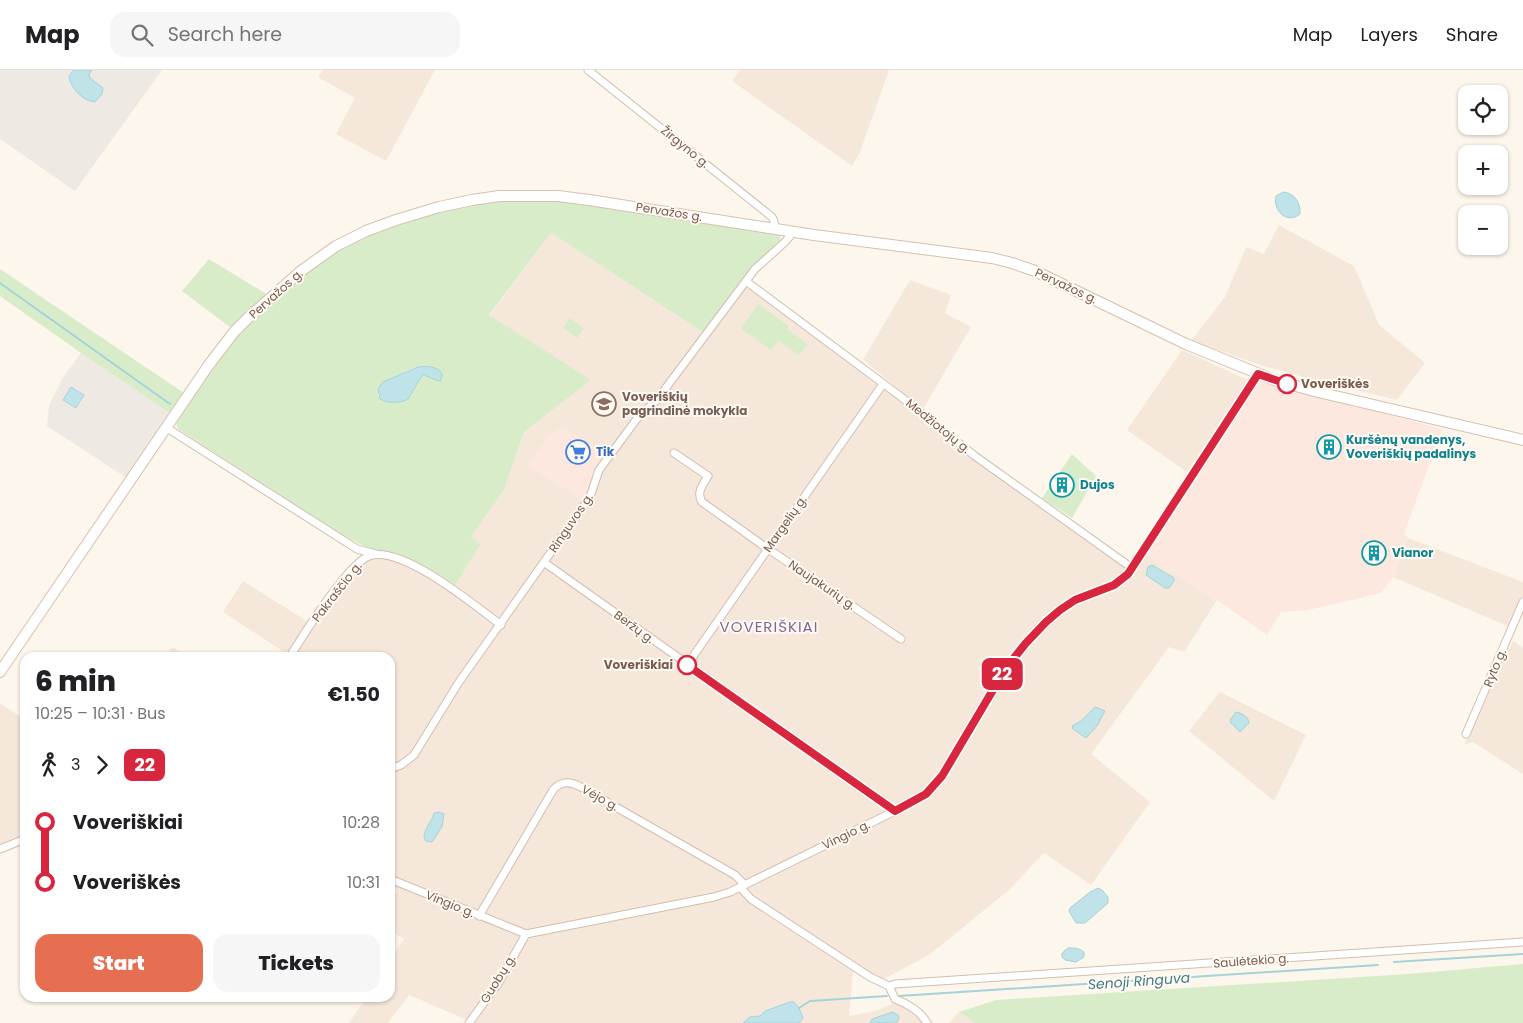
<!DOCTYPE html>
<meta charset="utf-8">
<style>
:root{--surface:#fff;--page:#f6f6f6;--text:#202124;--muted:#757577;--line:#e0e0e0;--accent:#e76f51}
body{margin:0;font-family:Poppins,sans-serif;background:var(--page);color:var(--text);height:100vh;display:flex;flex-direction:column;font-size:19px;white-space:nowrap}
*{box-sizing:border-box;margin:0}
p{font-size:16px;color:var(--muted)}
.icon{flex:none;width:28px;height:28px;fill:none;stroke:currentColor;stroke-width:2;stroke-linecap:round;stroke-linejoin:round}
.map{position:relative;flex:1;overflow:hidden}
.sheet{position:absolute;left:20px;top:582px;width:375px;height:350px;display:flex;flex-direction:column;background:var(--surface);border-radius:15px;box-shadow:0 1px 4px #0004}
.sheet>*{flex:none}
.badge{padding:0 10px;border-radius:8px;font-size:18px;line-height:32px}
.buttons{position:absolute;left:1458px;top:15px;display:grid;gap:10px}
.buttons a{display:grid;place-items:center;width:50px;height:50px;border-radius:10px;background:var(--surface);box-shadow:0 1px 4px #0004;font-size:25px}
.map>.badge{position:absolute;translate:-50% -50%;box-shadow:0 0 0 2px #fff}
.legs{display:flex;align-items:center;gap:8px;height:55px;padding:0 15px;font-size:16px}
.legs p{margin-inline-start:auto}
.head{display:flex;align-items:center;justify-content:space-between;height:85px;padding:0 15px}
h1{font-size:28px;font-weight:800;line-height:38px}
.primary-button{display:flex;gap:10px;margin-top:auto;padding:10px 15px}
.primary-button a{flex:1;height:58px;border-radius:15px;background:var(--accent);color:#fff;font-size:20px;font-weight:800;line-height:58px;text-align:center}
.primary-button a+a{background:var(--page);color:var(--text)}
ul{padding:0 15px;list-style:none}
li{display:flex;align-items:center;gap:18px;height:60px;font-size:19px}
li i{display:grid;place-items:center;width:8px;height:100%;margin:0 6px;background:currentColor}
li i::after{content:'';width:12px;height:12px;margin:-6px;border:4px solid;border-radius:50%;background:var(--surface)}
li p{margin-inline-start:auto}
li:first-child i{background:linear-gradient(#0000 50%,currentColor 0)}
li:last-child i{background:linear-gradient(currentColor 50%,#0000 0)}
header{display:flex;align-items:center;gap:30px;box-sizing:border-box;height:70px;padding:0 25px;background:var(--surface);border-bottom:1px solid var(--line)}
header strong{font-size:24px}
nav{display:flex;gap:28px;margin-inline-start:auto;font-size:18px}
.search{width:350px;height:45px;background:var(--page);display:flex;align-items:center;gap:12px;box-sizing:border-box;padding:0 18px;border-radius:15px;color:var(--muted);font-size:19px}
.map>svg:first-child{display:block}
.residential{fill:#f5e8da}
.commercial{fill:#fde8e0}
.industrial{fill:#efe9e4}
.green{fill:#d8ecc9;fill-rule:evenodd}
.water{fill:#bfe3e8;stroke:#a5d3da}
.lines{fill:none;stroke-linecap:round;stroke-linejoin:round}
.stream{stroke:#a5d3da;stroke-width:2}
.minor-casing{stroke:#d1beb0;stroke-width:9}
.secondary-casing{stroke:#d6c0b0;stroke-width:12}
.minor{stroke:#fff;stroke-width:7}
.secondary{stroke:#fff;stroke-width:10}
.line-1-casing{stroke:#fff;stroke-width:11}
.line-1{stroke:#d7263d;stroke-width:8}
.stop-1-dot{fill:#fff;stroke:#d7263d;stroke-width:2.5}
.labels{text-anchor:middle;stroke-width:4;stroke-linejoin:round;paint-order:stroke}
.street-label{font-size:12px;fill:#7a5c4d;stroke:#fffaf3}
.stop-label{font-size:12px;font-weight:bold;fill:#7a5c4d;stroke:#fffaf3;text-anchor:start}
.education-label{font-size:12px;font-weight:bold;fill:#785e54;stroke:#fffaf3;text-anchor:start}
.culture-label{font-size:12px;font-weight:bold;fill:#0d838f;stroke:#fffaf3;text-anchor:start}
.shop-label{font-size:12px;font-weight:bold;fill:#366cbe;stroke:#fffaf3;text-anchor:start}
.water-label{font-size:14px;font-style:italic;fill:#437c86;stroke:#fffaf3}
.quarter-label{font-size:15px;letter-spacing:1px;fill:#846695;stroke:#fffaf3}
</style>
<header>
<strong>Map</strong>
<div class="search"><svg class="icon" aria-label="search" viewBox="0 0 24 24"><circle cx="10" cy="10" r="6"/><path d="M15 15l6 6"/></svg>Search here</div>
<nav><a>Map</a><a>Layers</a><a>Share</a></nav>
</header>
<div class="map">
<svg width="1523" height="953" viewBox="0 0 1523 953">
<rect width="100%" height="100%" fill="#fdf6ec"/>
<path class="residential" d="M323 0H435L386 91 336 64 355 28 318 7Z
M740 0H889L860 82 852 96 732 11Z
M1279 155 1354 196 1379 255 1425 293 1397 330 1322 312 1264 296 1191 271 1225 227 1246 177 1264 184Z
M551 163 704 263 741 213 1132 503 1145 485 1217 530 1184 582 1169 577 1091 684 1150 732 1091 815 1044 783 1009 820 929 885 882 910 854 893 849 946 875 941 902 930 919 941 934 953H465L467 950 409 925 388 953H349L366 928H390V890L404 869 390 860V834L397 820 390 816V588L286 587 287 584 223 542 243 511 310 553 332 520 366 477 417 493 454 517 481 474 471 467 504 420 524 362 590 310 489 246Z
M910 210 951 225 945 243 971 257 923 339 863 290Z
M1182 280 1248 310 1187 402 1127 360Z
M1408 468 1523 512V532L1512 558 1393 507Z
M1513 571 1523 578V704L1473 672 1464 675Z
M172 577 189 587H165Z
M1220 622 1306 665 1274 731 1189 661Z
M0 633 25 650V764L0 776Z
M959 942 975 953H949Z"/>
<path class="commercial" d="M1259 310 1442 359 1404 464 1408 468 1393 507 1381 523 1308 540 1281 542 1267 565 1217 530 1145 485Z
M562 355 610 388 581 429 529 396 545 371Z"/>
<path class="industrial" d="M0 0H162L75 121 0 69Z
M81 283 171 344 127 408 47 356 49 336 62 309Z"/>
<path class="green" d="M551 129 779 164 781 170 757 193 704 263 551 163 489 245 591 310 524 362 504 420 471 467 481 474 454 517 417 493 366 477 344 466 178 359 176 353 177 348 215 290 237 265 306 200 332 183 362 167 392 154 481 131ZM424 296 438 311 429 306H421L408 329 378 326V319L380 315 411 299Z
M209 189 268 225 231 258 182 221Z
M0 199 184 323 171 344 81 283 0 226Z
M758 234 789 256 787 259 808 274 799 285 778 271 771 280 741 259Z
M570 248 584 258 577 268 563 257Z
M1072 384 1096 406 1072 448 1042 428Z
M1523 894V953H975L959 942 996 930 1408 904Z"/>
<path class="water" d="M74 0H92L89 4 90 8 103 18 102 24 95 32C83 31 70 18 69 6Z
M1283 122C1294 123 1301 132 1300 144 1287 155 1272 140 1276 126Z
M418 297C427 296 438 296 442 304L441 310 438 311 424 305 421 307 408 329C401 333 388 334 380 329L378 319 383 312Z
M71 317 84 325 76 338 63 330Z
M1152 495 1174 508V511L1169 518H1165L1146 505 1148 497Z
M1095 637 1105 641 1097 656 1086 668 1073 659 1072 656 1081 651Z
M1236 642C1242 643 1249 647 1249 653L1240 662 1231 653 1230 650Z
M439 742 444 744 442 757 432 772 426 771 424 768C424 758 432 752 434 743Z
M1098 818 1102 820 1108 827V833L1085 853H1076L1069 841 1070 838 1090 822Z
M1068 878C1075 878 1079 878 1084 882V887L1076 892 1065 890 1062 887V883Z
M790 932H794L799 938 803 948 799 953H743L750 947 760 946 765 941Z
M893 942 898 945 899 949 896 953H870L872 949Z"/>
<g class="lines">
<path class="stream" d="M0 213 170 334
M1394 892 1523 884
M899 926 1378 895
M799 938 810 931 887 926"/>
<g class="minor-casing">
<path id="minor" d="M588 0 772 147 774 151 775 159
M747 212 900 326 975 386 1132 498
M167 358 357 479 376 484
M674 383 708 406C703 414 696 423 702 432L761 474 901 569
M545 493 895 741
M289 588C302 567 348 494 369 486 401 474 474 535 501 555
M687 595 883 314
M1466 664 1523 532
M390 699 401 695 414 685 459 612 590 427 599 400 639 346 656 331 755 199 785 172 790 166 791 161
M0 779 25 769
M390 809 526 864 714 827 730 822 895 741 926 724 942 706 1006 598 1026 573 1060 540 1075 530 1114 515 1128 504 1258 304
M740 817 751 829 870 907 889 916
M479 846 553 720C561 711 569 711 579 716L735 805 745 815
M889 916 895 914 1523 872
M889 916 895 929C907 933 921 942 927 953
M469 953 499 912 526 864"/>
</g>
<g class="secondary-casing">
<path id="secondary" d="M0 602 208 296 234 262 249 247 301 201 336 176 366 161 396 150 439 137 472 130 499 126H558L589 130 814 165 992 188 1012 193 1035 201 1186 274 1274 310 1318 322 1523 370"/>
</g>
<use href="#minor" class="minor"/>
<use href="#secondary" class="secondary"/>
</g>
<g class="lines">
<g class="line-1-casing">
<path id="line-1" d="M687 595 895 741 926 724 942 706 1006 598 1026 573 1046 552 1060 540 1075 530 1114 515 1128 504 1258 304 1287 314"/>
</g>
<use href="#line-1" class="line-1"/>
</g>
<defs>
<g id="school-ring" transform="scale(1.25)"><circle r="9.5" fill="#fffaf3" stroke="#8d6e63" stroke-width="1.5"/><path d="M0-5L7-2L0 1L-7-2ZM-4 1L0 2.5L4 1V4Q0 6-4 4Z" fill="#8d6e63"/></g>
<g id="building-ring" transform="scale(1.25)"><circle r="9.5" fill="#fffaf3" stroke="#0f9aa8" stroke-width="1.5"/><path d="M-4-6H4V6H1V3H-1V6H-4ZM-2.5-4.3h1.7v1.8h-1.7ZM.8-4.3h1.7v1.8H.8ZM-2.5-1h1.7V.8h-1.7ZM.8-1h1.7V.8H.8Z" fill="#0f9aa8"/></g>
<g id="supermarket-ring" transform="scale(1.25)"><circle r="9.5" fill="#fffaf3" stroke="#3f7fe0" stroke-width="1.5"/><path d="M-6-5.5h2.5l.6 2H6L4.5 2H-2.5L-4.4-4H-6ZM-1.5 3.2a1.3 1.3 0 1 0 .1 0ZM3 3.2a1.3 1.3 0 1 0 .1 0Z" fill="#3f7fe0"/></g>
</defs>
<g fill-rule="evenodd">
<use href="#school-ring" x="604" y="334"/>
<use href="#building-ring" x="1329" y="377"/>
<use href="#supermarket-ring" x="578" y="382"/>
<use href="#building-ring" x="1062" y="415"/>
<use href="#building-ring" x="1374" y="483"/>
</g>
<g class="stop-1-dot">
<circle cx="1287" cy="314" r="9"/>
<circle cx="687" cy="595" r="9"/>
</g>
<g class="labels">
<g class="street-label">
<text transform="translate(685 77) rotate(39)" y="4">Žirgyno g.</text>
<text transform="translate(669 142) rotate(9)" y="4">Pervažos g.</text>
<text transform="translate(1066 216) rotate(25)" y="4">Pervažos g.</text>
<text transform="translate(276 224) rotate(-42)" y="4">Pervažos g.</text>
<text transform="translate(938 356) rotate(39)" y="4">Medžiotojų g.</text>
<text transform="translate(571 453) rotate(-56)" y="4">Ringuvos g.</text>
<text transform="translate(785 454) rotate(-55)" y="4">Margelių g.</text>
<text transform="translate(822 515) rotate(34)" y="4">Naujakurių g.</text>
<text transform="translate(337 522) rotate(-52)" y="4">Pakraščio g.</text>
<text transform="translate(634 557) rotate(36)" y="4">Beržų g.</text>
<text transform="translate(1495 598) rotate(-67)" y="4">Ryto g.</text>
<text transform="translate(600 728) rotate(29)" y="4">Vėjo g.</text>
<text transform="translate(846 765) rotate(-26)" y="4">Vingio g.</text>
<text transform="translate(450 834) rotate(22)" y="4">Vingio g.</text>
<text transform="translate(1251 891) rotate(-4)" y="4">Saulėtekio g.</text>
<text transform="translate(498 909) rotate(-58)" y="4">Guobų g.</text>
</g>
<g class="stop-label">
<text x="1301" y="318">Voveriškės</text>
<text x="673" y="599" text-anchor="end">Voveriškiai</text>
</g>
<g class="education-label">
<text x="622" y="331">Voveriškių<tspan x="622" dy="14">pagrindinė mokykla</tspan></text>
</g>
<g class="culture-label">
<text x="1346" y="374">Kuršėnų vandenys,<tspan x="1346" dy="14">Voveriškių padalinys</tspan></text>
<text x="1080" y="419">Dujos</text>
<text x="1392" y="487">Vianor</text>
</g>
<g class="shop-label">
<text x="596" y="386">Tik</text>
</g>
<g class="water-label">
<text transform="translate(1139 911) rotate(-4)" y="5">Senoji Ringuva</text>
</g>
<g class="quarter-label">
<text x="769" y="562">VOVERIŠKIAI</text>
</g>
</g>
</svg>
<div class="buttons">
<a><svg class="icon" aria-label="locate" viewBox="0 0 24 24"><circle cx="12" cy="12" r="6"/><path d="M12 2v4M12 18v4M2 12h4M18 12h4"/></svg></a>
<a>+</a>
<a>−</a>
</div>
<b class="badge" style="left:1002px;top:604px;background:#d7263d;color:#fff">22</b>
<section class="sheet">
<div class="head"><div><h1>6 min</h1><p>10:25 – 10:31 · Bus</p></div><b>€1.50</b></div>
<div class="legs"><svg class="icon" aria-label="walk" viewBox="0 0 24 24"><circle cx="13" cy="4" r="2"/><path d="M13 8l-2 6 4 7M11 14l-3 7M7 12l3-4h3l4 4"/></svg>3<svg class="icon" aria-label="forward" viewBox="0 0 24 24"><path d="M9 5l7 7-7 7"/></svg><b class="badge" style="background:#d7263d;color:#fff">22</b></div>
<ul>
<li><i style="color:#d7263d"></i><b>Voveriškiai</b><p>10:28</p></li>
<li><i style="color:#d7263d"></i><b>Voveriškės</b><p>10:31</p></li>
</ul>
<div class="primary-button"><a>Start</a><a>Tickets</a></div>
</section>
</div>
